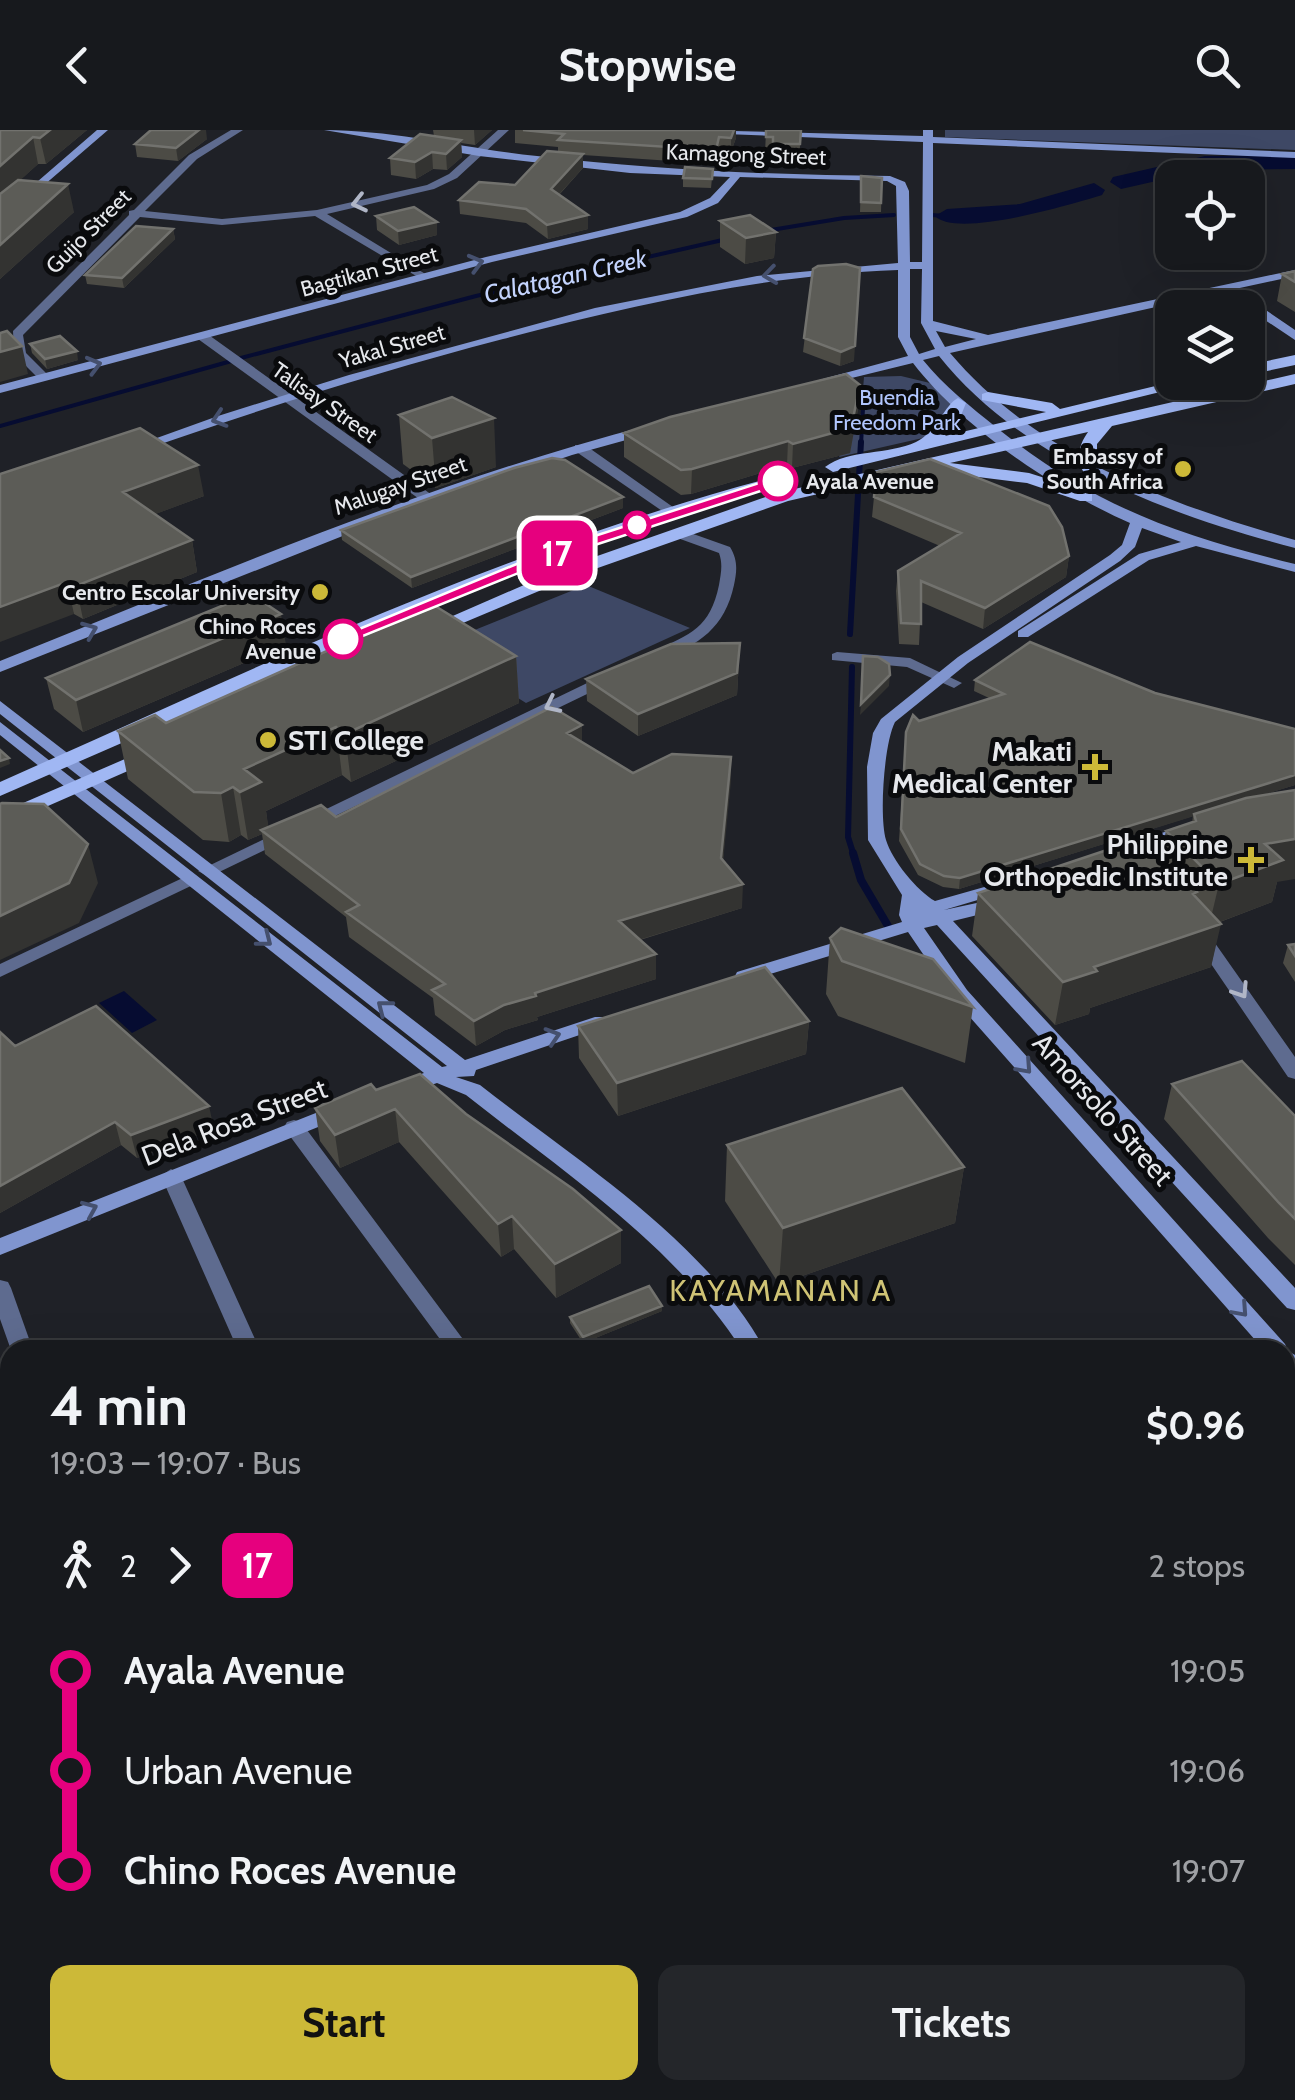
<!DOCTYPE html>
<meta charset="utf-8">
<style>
:root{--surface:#17191d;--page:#24262a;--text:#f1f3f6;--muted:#9ea0a4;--line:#36383b;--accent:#ccb938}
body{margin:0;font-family:Cabin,sans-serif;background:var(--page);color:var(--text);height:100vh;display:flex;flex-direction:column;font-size:38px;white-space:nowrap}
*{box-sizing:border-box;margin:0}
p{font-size:32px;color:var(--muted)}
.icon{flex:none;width:55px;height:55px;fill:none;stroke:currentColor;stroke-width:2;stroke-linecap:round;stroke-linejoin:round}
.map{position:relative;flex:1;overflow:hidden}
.sheet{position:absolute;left:0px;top:1210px;width:1295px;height:760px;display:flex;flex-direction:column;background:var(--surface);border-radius:30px 30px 0 0;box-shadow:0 10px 40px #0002,0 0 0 2px var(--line)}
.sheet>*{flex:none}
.badge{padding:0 20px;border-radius:15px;font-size:35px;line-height:65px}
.tools{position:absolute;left:1155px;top:30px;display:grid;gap:20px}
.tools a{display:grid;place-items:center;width:110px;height:110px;border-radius:20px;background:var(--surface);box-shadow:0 10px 40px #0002,0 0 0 2px var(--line);font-size:50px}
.map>.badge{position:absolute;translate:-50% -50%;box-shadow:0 0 0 5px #fff}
.legs{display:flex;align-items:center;gap:15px;height:110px;padding:0 50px;font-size:32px}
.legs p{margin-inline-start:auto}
.summary{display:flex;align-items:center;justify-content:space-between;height:170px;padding:0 50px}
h1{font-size:55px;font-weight:700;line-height:75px}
.cta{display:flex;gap:20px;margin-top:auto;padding:20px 50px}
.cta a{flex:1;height:115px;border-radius:20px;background:var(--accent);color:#111;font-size:40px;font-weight:700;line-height:115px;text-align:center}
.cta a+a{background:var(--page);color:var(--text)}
ul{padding:0 50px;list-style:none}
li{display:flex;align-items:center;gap:35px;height:100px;font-size:38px}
li i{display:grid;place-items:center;width:15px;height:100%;margin:0 12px;background:currentColor}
li i::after{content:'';width:25px;height:25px;margin:-12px;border:8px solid;border-radius:50%;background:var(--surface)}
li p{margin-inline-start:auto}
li:first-child i{background:linear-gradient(#0000 50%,currentColor 0)}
li:last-child i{background:linear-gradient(currentColor 50%,#0000 0)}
header{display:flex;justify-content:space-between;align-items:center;height:130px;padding:0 50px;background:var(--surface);font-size:45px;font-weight:700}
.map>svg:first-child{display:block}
.green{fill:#3e4865}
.water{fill:#060c31}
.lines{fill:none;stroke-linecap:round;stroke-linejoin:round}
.stream-far2{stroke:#060c31;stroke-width:4}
.stream-far1{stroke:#060c31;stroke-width:6}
.stream{stroke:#060c31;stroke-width:8}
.river{fill:#060c31;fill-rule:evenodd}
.street{fill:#5e6b8f;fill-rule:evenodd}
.secondary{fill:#8095cf;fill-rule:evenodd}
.primary{fill:#a0b7f3;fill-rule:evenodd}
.wall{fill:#4c4b45}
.shaded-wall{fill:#333331}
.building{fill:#5c5c57;stroke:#72726e;stroke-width:2.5}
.oneway{stroke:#b0b6c7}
.oneway2{stroke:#45506e}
.line-1{fill:#e6007e;stroke:#fff;stroke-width:2.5}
.poi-dot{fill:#ccb938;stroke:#0a0b0d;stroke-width:4}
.stop-1-dot{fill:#fff;stroke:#e6007e;stroke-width:5}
.labels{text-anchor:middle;stroke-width:10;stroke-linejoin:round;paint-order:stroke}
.far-street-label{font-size:22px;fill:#e6e8ec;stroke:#0a0b0d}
.far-park-label{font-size:22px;fill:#b1c6fe;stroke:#0a0b0d}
.far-poi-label{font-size:22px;font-weight:bold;fill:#e6e8ec;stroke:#0a0b0d;text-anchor:end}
.far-stop-label{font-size:22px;font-weight:bold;fill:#e6e8ec;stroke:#0a0b0d;text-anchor:start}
.far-water-label{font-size:25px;font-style:italic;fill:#c3d3fd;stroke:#0a0b0d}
.poi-label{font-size:28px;font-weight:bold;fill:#e6e8ec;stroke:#0a0b0d;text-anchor:end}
.street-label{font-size:28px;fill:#e6e8ec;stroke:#0a0b0d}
.neighbourhood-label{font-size:30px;letter-spacing:2.5px;fill:#cfc375;stroke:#0a0b0d}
</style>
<header><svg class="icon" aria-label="back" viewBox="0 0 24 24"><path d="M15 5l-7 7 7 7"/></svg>Stopwise<svg class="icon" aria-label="search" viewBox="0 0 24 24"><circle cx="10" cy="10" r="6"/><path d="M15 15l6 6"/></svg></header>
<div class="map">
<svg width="1295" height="1970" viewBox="0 0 1295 1970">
<rect width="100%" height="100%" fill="#1f2127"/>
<path class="green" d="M945 0H1295V20L945 7Z
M901 246 930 253 957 272 945 303 839 327 861 284 864 247Z
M586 455 690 498 526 573 435 516Z"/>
<path class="water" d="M124 861 157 890 132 903 99 873Z"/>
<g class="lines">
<path class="stream-far2" d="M931 85 947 86
M765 101 844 88 894 85
M241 228 476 166 727 109
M0 296 235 230
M861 315 864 260"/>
<path class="stream-far1" d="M850 504 861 312
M852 537 848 707 854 726"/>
<path class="stream" d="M853 723 861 750 888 796"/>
<path class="river" d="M1295 25V39L1205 40 1121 59 1110 52 1113 47 1205 26Z
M1094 53 1105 60 1102 65C1072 74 957 109 935 86L947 79 1020 74Z"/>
<path class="street" d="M231 0H243L197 29 145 81 222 89 317 80 427 55 449 44 498 0H509L457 48 434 59 327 84 427 145 429 147 423 150 315 86 222 95 140 87 23 205 26 223 51 248 41 251 14 224 13 201 129 85V81L134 80 189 25Z
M198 203H206L432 365V371H422L198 209Z
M575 315H585L680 382 668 385 575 321Z
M672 400H682L730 417C738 430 737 441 734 455 725 497 699 516 659 529L654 527V521C691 504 710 498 719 455 721 443 723 434 719 423L672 406Z
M837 522 910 528 962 553 954 558 907 537 832 530V524Z
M610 542 618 547 616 550 213 745 207 746 198 741Z
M189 745 198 750 195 754 0 847V834Z
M1197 794 1203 796 1295 927V949L1288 947 1188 800Z
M294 990 301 992 471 1220H448L287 1002 284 997 287 992Z
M171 1039 181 1046 260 1220H238L161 1046Z
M0 1150 8 1152 11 1158 33 1220H11L0 1189Z
M10 1565V1589L0 1593V1569Z
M262 1960H292L296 1970H266Z
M567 1960H597L601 1970H571Z
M867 1960H898L902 1970H871Z"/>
<path class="secondary" d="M97 0H108L0 93V84Z
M324 0C395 0 467 19 537 26 654 40 773 45 890 46L905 52 909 61 910 132H922L923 12 699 3 694 0 923 6V0H933V7L1295 22V28L933 13V191L988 205 1295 140V146L1235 159 1295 200V210L1223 162 950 223C1036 325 1170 375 1295 410V418C1171 386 1021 330 939 226L923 230C944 256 971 277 997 298 1096 377 1174 404 1295 434V442L1196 416 1149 430 1028 507H1018V501L1139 424 1181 412 1142 398 1135 417 1120 431 968 533 895 592C884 613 879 687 886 710 892 730 917 761 935 771L1002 752 1008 753 1011 757 1008 761 944 780 1000 768 1006 770 1009 774 1006 778 953 791 1295 1158V1180L1287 1178 937 795 924 798 967 860 1285 1214 1288 1221 1295 1225V1249L1285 1244V1220H1264L953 868 908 802 744 852 735 846 737 842 902 792 899 785 902 765 868 710 867 637 873 603 881 589 958 527 1110 425 1122 415 1130 393C1055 360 963 298 913 233L819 256V250L908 226 898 207V140C764 145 633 175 503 209 381 241 260 279 141 321L129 318 218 286 349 245 595 178 757 146 898 133 896 56 887 51 740 47 718 73 687 87 492 132 0 263V255L486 127 680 82 710 68 730 47 630 43 479 26ZM910 139H922L921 193 935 219 919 224 910 207ZM936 201 976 209 945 217Z
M650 295 655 296V302L572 325 408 380 0 542V531C213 445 427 353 650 295Z
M0 571 465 930 595 887H609L612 891 609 895 476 940 474 946 456 947 480 955C577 1031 705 1110 765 1220H742C674 1114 563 1042 466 965L437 953 402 965 395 963 392 958 395 953 424 943 0 605V592L442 937 447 936 0 584Z
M1188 695 1194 696 1197 700 1194 704 1121 726 1112 721 1115 717Z
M341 973 351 980 348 985 0 1125V1108Z
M1237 1960H1270L1274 1970H1241Z"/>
<path class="primary" d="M1295 225V235L1248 245V235Z
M1295 244V254L1112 296 1097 314V345H1085C1076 329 1078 316 1088 302L950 333 1029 343 1092 363V371H1080L1027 353 946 343 940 342 939 336 788 371 575 446 432 506 425 508 416 502 563 438 777 363Z
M1172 252H1201L833 342 825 337C849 319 889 325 916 312 936 303 945 274 958 268L966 273 958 293 945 306 1046 282 982 270V264L988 262 1052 273 1060 279Z
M790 343 796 344V352L694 380 494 451 0 666V652C258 537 515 413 790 343Z
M155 616 165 622 162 626 0 697V683Z"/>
</g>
<path class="wall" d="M0 0H87L46 34H38L20 50 74 82 0 149Z
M433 0H492L475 15 461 13 462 27 447 40 433 39 416 49 391 45 390 28 434 6Z
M515 0H736V8L731 22 718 21 716 34 583 25V38L559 65 588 85V99L548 109 526 93 460 84 459 70 515 55 558 22V17L515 13Z
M766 0H801L799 32 772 31V24H765Z
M207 9 178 31 137 27 135 14Z
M713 39 711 58 683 57V48Z
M861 46 882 48 881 82H860Z
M376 86 437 92V105L399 115 377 100Z
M720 91 776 102 774 128 745 134 720 117Z
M173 99 175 109 124 158 87 154 85 145Z
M813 139 854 231 840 236 803 222Z
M1295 141V182L1277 171 1282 144Z
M30 214 78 230 47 239 32 223Z
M858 279 850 323 792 338 787 335 691 364 681 365 624 327V303Z
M399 285 496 337 436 358 403 334Z
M0 344 204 366 155 384 192 410 197 442 83 489 74 484Z
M874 367 1069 426 1066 447 983 499 921 472 919 515 899 514 896 461 898 441 940 416 872 387Z
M623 378 412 458 342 410 341 400Z
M740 513 737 565 638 606 587 571 586 549Z
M286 515 83 602 54 579 46 548Z
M516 526 519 573 351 652 342 645 266 681 268 697 336 687 582 612 633 643 731 627 723 730 742 778 640 810 656 824V849L537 887 538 890 505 900 476 916 435 885 433 868 349 807 346 787 265 724 262 704 248 710 241 705 229 712 203 710 128 649 118 601Z
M975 550 1295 655 1258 666 1277 752 1272 772 1220 792 1211 837 1090 878 1089 884 1055 895 972 806 978 763 1160 726 1166 701 1192 693 1193 686 959 759 943 757 918 745 899 711 906 602 919 591 989 568 974 561Z
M830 808 973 877 965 933 838 886 826 864Z
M1295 814V852L1283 833 1288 815Z
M809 891 806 924 618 986 579 928 578 896Z
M0 902 15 916 214 999 137 1028 121 1015 0 1083Z
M1172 954 1295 986V1135L1268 1108 1164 989Z
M376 960 621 1133 556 1168 514 1119 501 1127 399 1012 340 1038 320 1011 315 978Z
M727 1015 964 1037 955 1093 779 1154 725 1071Z
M662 1181 583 1213 570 1193V1187Z
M1295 1258V1888L1285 1874V1262Z
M1035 1960H1198L1204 1970H1041Z"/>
<path class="shaded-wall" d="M50 0H87L46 34 40 8Z
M199 0H206L207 9 178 31 176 18Z
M474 0H492L475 15Z
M734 0H736V8L731 22V8Z
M33 7 38 34 2 67 0 80V36Z
M461 10 462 27 447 40 446 24Z
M432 22 433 39 416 49 415 32Z
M583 24V38L551 73V59Z
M68 54 74 82 0 149V115Z
M588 85V99L548 109 547 95Z
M437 92V105L399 115 398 101Z
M173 99 175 109 124 158 122 148Z
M776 102 774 128 745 134 746 108Z
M22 216 28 244 0 252V222Z
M855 216 854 231 840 236 841 222Z
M77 221 78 230 47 239 45 229Z
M860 255 858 279 850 323 792 338 793 314Z
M494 288 496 337 436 358 432 308Z
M788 311 787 335 691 364 692 339Z
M198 335 204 366 129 394 123 362Z
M623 367V378L412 458 411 447Z
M192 410 197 442 83 489 76 456Z
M1069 426 1066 447 983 499 985 478Z
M67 452 74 484 0 512V477Z
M281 484 286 515 83 602 76 570Z
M740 513 737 565 638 606V584Z
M516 526 519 573 351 652 345 604Z
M890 545 889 556 860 585 861 574Z
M582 595V619L567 603Z
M336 597 342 645 266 681 269 701 261 700 262 704 248 710 240 662 244 639Z
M731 627V651L721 753V728Z
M9 628 10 634 0 638V631Z
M1295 645V655L959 759 960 748Z
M233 657 241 705 229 712 221 663Z
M1295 709V749L1277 752 1272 772 1209 796 1219 754 1265 714Z
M88 714 98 753 79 793 0 830V786Z
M743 754 742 778 619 816V791Z
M1221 794 1211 837 1090 878 1089 884 1055 895 1063 852 1094 837Z
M656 824V849L537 887 538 890 505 900 476 916 474 891 504 875 535 863Z
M809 891 806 924 618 986 617 953Z
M209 976 214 999 137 1028 131 1005Z
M395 979 399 1012 340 1038 335 1005Z
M115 992 121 1015 0 1083V1056Z
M964 1037 955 1093 779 1154 783 1098Z
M512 1086 514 1119 501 1127 498 1094Z
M621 1100V1133L556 1168 555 1134Z
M662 1176V1181L583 1213V1207Z"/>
<path class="building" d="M0 0H50L40 8 33 7 0 36Z
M151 0H199L176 18 135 14Z
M523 0H734L731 8 719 7 716 20 558 10 564 4Z
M766 0H801L800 14H773V7H766Z
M420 4 461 10 446 24 432 22 415 32 390 28Z
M547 21 583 24 551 59 588 85 547 95 526 79 459 70 479 52 515 55Z
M685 37 713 39 712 49 683 48Z
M861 46 882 48 881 73 861 72Z
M18 50 68 54 0 115V64Z
M414 77 437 92 398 101 376 86Z
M750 85 776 102 746 108 720 91Z
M136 96 173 99 122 148 85 145Z
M846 134 860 138 855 216 841 222 804 208 813 139 818 136Z
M1295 141V152L1282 144Z
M7 201 22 216 0 222V203Z
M60 206 77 221 45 229 30 214Z
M846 244 860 255 851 298 793 314 788 311 692 339 681 340 624 303 670 287Z
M452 267 494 288 432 308 399 285Z
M140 298 198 335 123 362 192 410 76 456 67 452 0 477V344Z
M552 328 565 330 623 367 411 447 341 400 514 338Z
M930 329 1049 376 1062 397 1069 426 985 478 921 451V494L901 493 898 441 961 403 874 367 876 342Z
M251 464 281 484 76 570 46 548Z
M432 474 516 526 345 604 336 597 244 639 261 652 240 662 233 657 221 663 194 662 118 601 155 585 166 593Z
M1030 512 1155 563 1295 599V645L960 748 944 746 920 734 901 699 906 602 913 585 919 591 1004 564 975 550Z
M740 513 737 543 638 584 586 549 671 514Z
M863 526 878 527 889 534 890 545 861 574Z
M552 577 582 595 567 603 633 643 672 624 731 627 721 728 743 754 619 791 656 824 535 863 536 866 504 875 474 891 432 860 445 854 346 782 359 775 261 700 321 675 336 687Z
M0 620 9 628 0 631Z
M1295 660V709L1265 714 1283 730 1219 754 1166 701 1196 691 1194 684 1246 668Z
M2 673 44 674 88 714 69 753 0 786V674Z
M1143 708 1197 762 1193 764 1221 794 1094 837 1097 841 1063 852 978 763Z
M841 798 933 829 973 877 842 831 830 808Z
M1295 814V826L1288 815Z
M765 837 809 891 617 953 578 896Z
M96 876 209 976 131 1005 115 992 0 1056V902L15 916Z
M1242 931 1295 986V1089L1279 1073 1172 954Z
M420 944 466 984 573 1059 621 1100 555 1134 512 1086 498 1094 395 979 335 1005 315 978 371 954 376 960Z
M902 958 964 1037 783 1098 727 1015Z
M649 1156 662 1176 583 1207 570 1187Z
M1295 1258V1843L1285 1829V1262Z
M1052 1960H1198L1204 1970H1058Z"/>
<defs><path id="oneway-chevron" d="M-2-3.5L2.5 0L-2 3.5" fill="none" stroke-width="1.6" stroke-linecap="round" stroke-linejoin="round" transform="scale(2.5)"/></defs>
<g class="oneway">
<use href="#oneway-chevron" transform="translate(359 73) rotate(167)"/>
<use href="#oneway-chevron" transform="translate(552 575) rotate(154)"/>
<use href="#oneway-chevron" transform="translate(1241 861) rotate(57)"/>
</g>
<g class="oneway2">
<use href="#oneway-chevron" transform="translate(476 133) rotate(-15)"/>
<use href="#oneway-chevron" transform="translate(770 145) rotate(172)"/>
<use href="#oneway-chevron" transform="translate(94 235) rotate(-15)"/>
<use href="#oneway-chevron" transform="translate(219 289) rotate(162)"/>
<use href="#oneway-chevron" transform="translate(90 500) rotate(-22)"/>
<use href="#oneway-chevron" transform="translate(265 810) rotate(38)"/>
<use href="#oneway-chevron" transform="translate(384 877) rotate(-142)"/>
<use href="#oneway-chevron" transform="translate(553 906) rotate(-18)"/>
<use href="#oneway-chevron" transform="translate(1025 937) rotate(48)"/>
<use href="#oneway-chevron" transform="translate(90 1079) rotate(-23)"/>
<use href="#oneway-chevron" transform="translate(1241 1180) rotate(48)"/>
</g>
<path class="line-1" d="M778 347 784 351 782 354 558 427 348 512 335 509 548 421Z"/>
<g class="poi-dot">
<circle cx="1183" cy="339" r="10"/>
<circle cx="320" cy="462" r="10"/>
<circle cx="268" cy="610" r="10"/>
<path d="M1090 622h10v10h10v10h-10v10h-10v-10h-10v-10h10z"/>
<path d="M1246 715h10v10h10v10h-10v10h-10v-10h-10v-10h10z"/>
</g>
<g class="stop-1-dot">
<circle cx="778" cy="351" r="18"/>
<circle cx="637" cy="395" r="12"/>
<circle cx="343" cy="509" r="18"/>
</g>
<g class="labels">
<g class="far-street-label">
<text transform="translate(746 24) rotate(2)" y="8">Kamagong Street</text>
<text transform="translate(88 101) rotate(-45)" y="8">Guijo Street</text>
<text transform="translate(369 141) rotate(-15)" y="8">Bagtikan Street</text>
<text transform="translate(392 216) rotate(-16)" y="8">Yakal Street</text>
<text transform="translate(325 272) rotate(35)" y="8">Talisay Street</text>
<text transform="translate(400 355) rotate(-19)" y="8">Malugay Street</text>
</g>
<g class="far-park-label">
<text x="897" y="275">Buendia<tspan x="897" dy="25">Freedom Park</tspan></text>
</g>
<g class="far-poi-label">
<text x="1163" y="334">Embassy of<tspan x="1163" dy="25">South Africa</tspan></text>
<text x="300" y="470">Centro Escolar University</text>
</g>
<g class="far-stop-label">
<text x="806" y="359">Ayala Avenue</text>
<text x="316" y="504" text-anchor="end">Chino Roces<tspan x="316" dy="25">Avenue</tspan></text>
</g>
<g class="far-water-label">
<text transform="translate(565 146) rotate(-13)" y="9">Calatagan Creek</text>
</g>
<g class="poi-label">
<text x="288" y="620" text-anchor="start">STI College</text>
<text x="1072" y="631">Makati<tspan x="1072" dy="32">Medical Center</tspan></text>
<text x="1228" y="724">Philippine<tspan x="1228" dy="32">Orthopedic Institute</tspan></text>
</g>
<g class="street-label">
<text transform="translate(1103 979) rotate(48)" y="10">Amorsolo Street</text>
<text transform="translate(234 992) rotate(-21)" y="10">Dela Rosa Street</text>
</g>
<g class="neighbourhood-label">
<text x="781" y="1171">KAYAMANAN A</text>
</g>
</g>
</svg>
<div class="tools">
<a><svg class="icon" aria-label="locate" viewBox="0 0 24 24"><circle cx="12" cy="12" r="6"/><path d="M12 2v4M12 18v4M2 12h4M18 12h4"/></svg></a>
<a><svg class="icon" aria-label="layers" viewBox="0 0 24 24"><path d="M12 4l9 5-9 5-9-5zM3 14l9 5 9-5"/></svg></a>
</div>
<b class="badge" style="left:557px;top:423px;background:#e6007e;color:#fff">17</b>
<section class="sheet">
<div class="summary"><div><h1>4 min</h1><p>19:03 – 19:07 · Bus</p></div><b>$0.96</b></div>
<div class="legs"><svg class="icon" aria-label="walk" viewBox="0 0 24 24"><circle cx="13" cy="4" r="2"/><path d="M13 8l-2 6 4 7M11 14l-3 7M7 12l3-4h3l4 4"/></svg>2<svg class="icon" aria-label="forward" viewBox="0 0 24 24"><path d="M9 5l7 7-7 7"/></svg><b class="badge" style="background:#e6007e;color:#fff">17</b><p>2 stops</p></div>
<ul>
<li><i style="color:#e6007e"></i><b>Ayala Avenue</b><p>19:05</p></li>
<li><i style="color:#e6007e"></i><span>Urban Avenue</span><p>19:06</p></li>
<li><i style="color:#e6007e"></i><b>Chino Roces Avenue</b><p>19:07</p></li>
</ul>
<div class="cta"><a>Start</a><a>Tickets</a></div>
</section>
</div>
